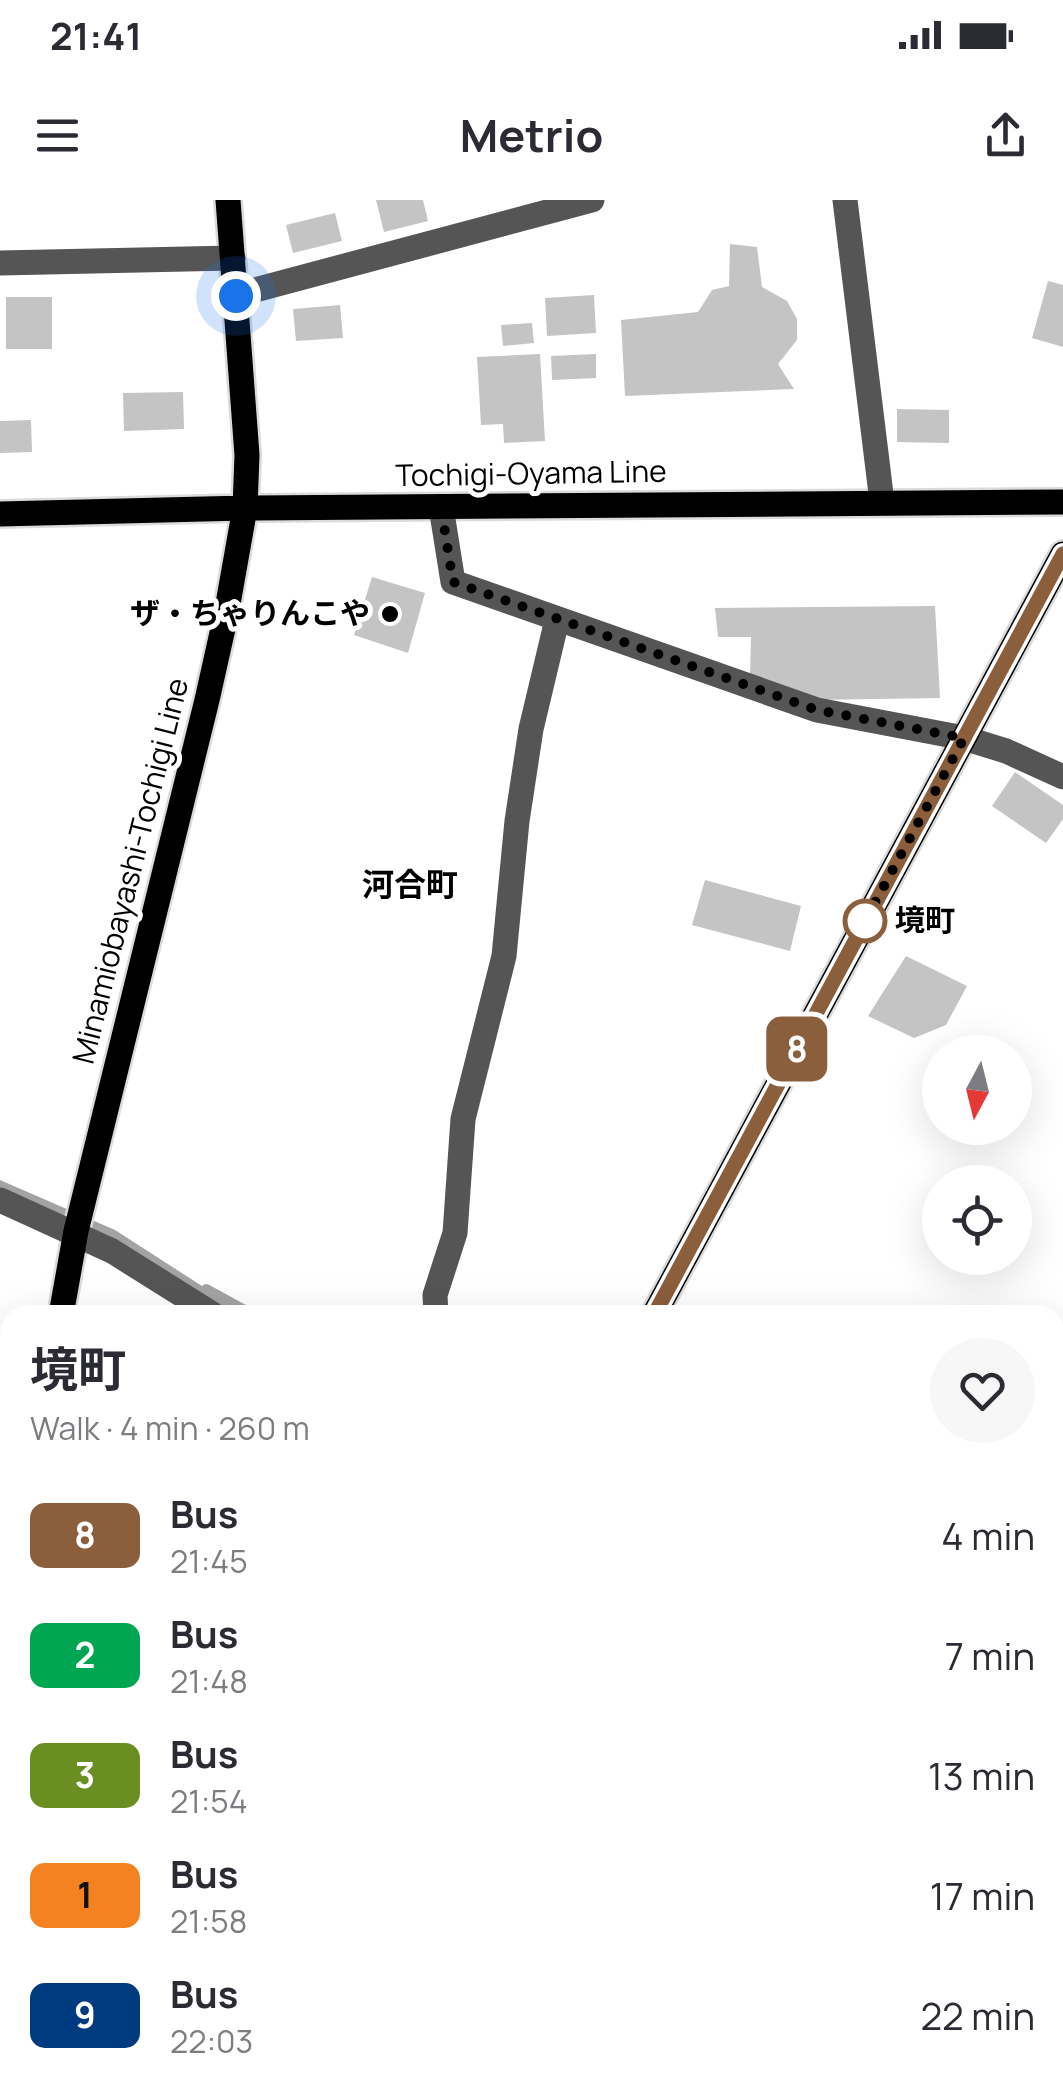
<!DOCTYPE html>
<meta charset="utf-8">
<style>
:root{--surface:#fff;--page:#f7f7f7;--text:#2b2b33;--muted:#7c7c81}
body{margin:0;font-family:Manrope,"Noto Sans JP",sans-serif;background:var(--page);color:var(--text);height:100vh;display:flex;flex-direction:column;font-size:38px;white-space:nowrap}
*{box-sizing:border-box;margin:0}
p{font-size:32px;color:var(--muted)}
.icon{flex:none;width:55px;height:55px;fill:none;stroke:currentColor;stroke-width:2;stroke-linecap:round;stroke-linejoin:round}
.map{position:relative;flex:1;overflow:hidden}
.sheet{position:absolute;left:0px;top:1105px;width:1065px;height:792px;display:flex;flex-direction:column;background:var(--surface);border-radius:30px 30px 0 0;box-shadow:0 10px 40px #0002}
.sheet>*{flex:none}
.badge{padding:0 20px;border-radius:15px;font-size:35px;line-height:65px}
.needle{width:65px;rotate:187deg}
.buttons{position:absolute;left:922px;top:835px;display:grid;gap:20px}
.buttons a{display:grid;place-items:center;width:110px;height:110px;border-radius:50%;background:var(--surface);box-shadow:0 10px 40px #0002;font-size:50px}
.you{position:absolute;width:50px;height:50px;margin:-25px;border:8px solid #fff;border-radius:50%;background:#1a73e8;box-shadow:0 0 0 15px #1a73e833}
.map>.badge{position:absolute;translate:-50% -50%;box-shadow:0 0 0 5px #fff}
.round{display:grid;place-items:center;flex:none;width:105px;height:105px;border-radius:52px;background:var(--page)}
.headline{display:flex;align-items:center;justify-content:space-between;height:170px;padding:0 30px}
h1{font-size:48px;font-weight:700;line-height:75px}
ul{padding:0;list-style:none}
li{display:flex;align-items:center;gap:30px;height:120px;padding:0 30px}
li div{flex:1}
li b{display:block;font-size:38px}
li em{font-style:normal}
li .badge{min-width:110px;font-weight:700;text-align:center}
.status{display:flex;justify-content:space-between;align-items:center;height:70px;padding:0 50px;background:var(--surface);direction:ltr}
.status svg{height:28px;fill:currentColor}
header{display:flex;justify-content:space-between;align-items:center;height:130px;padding:0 30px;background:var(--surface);font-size:45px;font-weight:700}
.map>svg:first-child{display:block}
.water{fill:#a3a3a3}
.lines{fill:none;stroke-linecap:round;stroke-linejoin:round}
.stream{stroke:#a3a3a3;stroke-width:10}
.building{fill:#c4c4c4}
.major-casing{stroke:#dbdbdb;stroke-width:30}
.minor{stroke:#555;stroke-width:25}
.major{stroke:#000;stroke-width:25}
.line-casing{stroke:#fff;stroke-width:22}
.line{stroke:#8b5e3c;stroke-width:15}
.walk{stroke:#000;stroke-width:10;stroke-dasharray:0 18}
.poi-dot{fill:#000;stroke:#fff;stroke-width:4}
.stop-dot{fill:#fff;stroke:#8b5e3c;stroke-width:5}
.labels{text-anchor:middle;stroke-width:10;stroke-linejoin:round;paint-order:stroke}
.street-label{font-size:30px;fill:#000;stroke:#fff}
.poi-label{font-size:30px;font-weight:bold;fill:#000;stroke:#fff;text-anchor:end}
.stop-label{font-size:30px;font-weight:bold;fill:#000;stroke:#fff;text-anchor:start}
.neighbourhood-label{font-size:32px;font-weight:bold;fill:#000;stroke:#fff}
</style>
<div class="status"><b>21:41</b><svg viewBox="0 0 49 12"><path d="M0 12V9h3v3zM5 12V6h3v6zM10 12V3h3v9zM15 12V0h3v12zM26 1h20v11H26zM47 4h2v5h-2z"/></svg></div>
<header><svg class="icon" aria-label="menu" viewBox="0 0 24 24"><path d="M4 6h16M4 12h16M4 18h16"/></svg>Metrio<svg class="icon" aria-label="share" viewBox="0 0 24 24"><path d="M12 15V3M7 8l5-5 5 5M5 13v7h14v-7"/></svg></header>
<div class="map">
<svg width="1063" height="1897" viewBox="0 0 1063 1897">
<rect width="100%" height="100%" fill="#fff"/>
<path class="water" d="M0 980 115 1030 247 1115H227L167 1075 0 993Z"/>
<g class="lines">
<path class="stream" d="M206 1089 254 1115"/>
</g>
<path class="building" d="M376 0H423L428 21 384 32Z
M335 13 342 41 293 53 286 25Z
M730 44 757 47 762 87 787 101 797 119V140L778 164 794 189 625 196 621 120 698 112 712 90 729 86Z
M1048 81 1063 85V147L1032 138Z
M594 95 596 133 547 136 545 98Z
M6 97H52V149H6Z
M340 105 343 138 296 141 293 109Z
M532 123 534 143 503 146 501 125Z
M540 154 545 241 504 243 503 224 481 225 477 157Z
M596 154V178L552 180 551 156Z
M183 192 184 229 124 231 123 193Z
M897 209 949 210V243L897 242Z
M31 220 32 252 0 253V221Z
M372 377 425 393 408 453 354 435Z
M935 406 940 498 809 500 750 475 751 437H718L715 408Z
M1015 572 1063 605V619L1046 643 992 606Z
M705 680 801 706 790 751 692 725Z
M906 756 967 786 946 825 914 838 868 816Z
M316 1888H415L413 1897H338L315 1893Z"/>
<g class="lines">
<g class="major-casing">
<path id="major" d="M0 314 245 308 1063 302
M61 1115 76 1031 207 500 226 415 245 308 247 255 228 0
M654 1115 1063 354
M253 1897 254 1888"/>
</g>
<path class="minor" d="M845 0 882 302
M0 63 233 58
M236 95 592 0
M441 307 453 382 817 510 964 538 1006 551 1063 577
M0 1000 112 1051 214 1115
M436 1115 435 1095 455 1033 463 919 504 756 517 621 531 529 557 420
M0 1289 2 1335 10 1350
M1055 1444 1063 1446
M0 1741 10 1742
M1055 1764 1063 1702
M691 1888 728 1897
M1036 1897 1037 1888"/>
<use href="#major" class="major"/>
</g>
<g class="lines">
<g class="line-casing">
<path id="line" d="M654 1115 1063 354"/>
</g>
<use href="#line" class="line"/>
<path class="walk" d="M236 96 247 256 245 308 441 307 453 382 817 510 964 538 865 721"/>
</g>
<circle class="poi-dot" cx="390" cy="414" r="10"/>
<circle class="stop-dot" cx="865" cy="721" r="20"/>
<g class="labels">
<g class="street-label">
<text transform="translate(531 274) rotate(-1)" y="10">Tochigi-Oyama Line</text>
<text transform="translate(131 671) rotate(-76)" y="10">Minamiobayashi-Tochigi Line</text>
</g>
<g class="poi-label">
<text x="370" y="424">ザ・ちゃりんこや</text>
</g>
<g class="stop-label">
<text x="895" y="731">境町</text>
</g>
<g class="neighbourhood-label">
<text x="410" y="696">河合町</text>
</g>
</g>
</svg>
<div class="buttons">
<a><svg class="needle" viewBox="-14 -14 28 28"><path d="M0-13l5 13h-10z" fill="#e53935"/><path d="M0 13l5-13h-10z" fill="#7c7c81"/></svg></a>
<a><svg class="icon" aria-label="locate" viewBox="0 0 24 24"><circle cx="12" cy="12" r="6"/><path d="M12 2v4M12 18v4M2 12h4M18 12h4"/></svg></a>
</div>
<div class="you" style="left:236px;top:96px"></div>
<b class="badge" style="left:797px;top:849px;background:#8b5e3c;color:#fff">8</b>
<section class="sheet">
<div class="headline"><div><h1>境町</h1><p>Walk · 4 min · 260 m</p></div><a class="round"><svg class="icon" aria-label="heart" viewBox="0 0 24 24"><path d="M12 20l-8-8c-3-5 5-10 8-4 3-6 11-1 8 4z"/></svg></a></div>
<ul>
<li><span class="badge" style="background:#8b5e3c;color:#fff">8</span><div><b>Bus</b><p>21:45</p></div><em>4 min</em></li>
<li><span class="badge" style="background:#00a651;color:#fff">2</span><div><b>Bus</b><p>21:48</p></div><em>7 min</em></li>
<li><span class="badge" style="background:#6b8e23;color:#fff">3</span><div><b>Bus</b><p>21:54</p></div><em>13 min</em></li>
<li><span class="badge" style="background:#f58220;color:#111">1</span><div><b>Bus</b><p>21:58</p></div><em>17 min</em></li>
<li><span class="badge" style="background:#003b80;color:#fff">9</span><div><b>Bus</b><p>22:03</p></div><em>22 min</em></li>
</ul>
</section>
</div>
